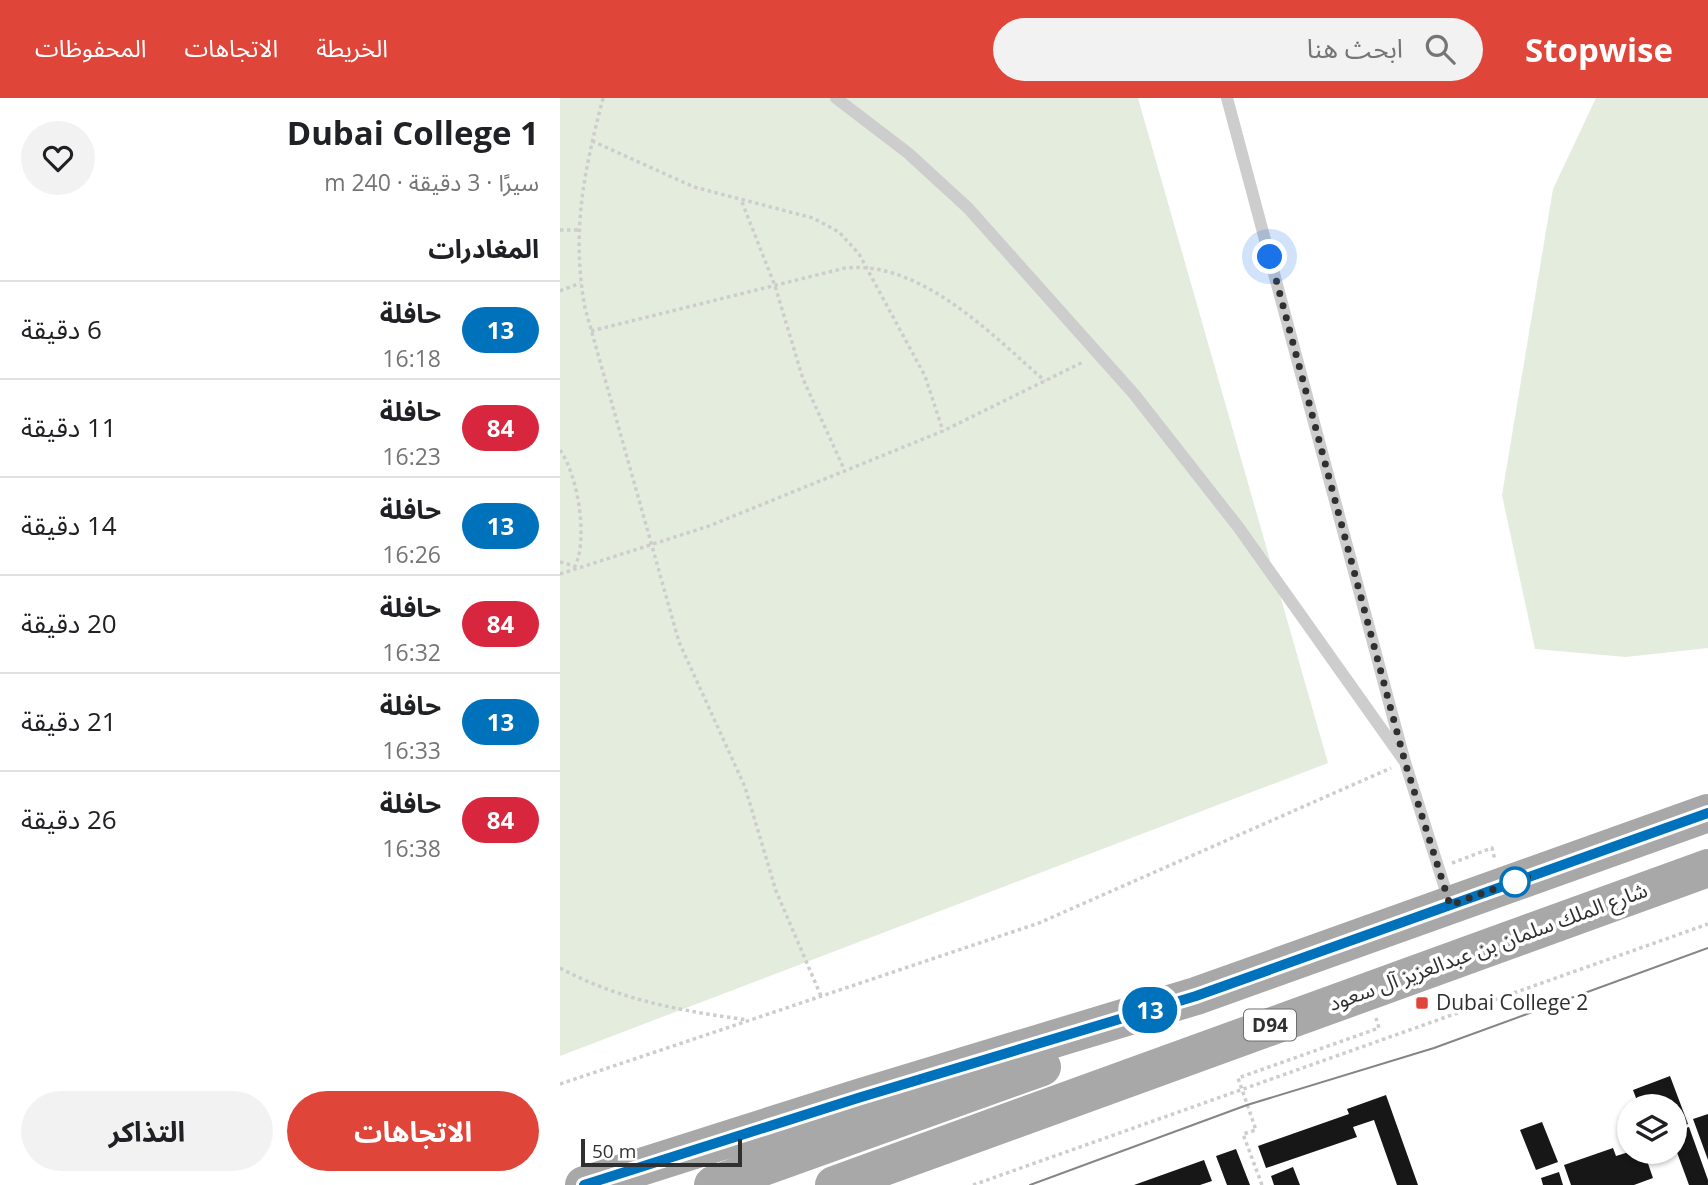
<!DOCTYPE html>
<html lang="ar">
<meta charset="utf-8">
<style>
:root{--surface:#fff;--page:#f2f2f2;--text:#202124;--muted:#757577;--line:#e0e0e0;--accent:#e04539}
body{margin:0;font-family:"Open Sans","Noto Sans Arabic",sans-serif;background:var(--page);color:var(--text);direction:rtl;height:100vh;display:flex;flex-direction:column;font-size:26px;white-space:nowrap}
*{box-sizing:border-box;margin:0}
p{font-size:23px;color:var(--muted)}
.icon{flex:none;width:38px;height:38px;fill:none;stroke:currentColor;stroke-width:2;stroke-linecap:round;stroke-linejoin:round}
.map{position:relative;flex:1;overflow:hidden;direction:ltr}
.details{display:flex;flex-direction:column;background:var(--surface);width:560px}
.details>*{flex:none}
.badge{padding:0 14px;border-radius:23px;font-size:24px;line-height:46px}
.tools{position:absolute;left:1057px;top:996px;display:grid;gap:14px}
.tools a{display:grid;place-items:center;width:70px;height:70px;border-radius:50%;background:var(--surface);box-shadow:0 2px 5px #0004;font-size:35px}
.scale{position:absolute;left:21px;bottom:18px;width:161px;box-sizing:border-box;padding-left:7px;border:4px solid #303030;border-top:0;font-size:19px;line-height:24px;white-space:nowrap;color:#303030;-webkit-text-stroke:5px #fff;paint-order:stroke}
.you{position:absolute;width:35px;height:35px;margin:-18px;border:5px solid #fff;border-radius:50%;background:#1a73e8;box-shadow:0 0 0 10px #1a73e833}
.map>.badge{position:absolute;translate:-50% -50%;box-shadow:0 0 0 4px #fff}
h2{padding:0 21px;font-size:26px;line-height:63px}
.round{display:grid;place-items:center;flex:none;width:74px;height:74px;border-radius:37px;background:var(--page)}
.head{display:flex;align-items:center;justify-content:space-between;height:119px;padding:0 21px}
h1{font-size:33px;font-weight:700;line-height:52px}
.button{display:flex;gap:14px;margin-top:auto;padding:14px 21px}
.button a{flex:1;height:80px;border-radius:42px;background:var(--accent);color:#fff;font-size:28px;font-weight:700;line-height:80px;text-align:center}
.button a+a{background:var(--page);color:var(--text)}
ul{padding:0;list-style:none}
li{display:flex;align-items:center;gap:21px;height:98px;padding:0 21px;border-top:2px solid var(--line)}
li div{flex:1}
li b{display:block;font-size:26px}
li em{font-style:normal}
li .badge{min-width:77px;font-weight:700;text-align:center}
header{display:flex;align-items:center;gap:42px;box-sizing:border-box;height:98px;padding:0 35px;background:var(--accent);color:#fff}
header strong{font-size:33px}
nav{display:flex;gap:38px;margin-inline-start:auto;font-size:24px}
.search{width:490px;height:63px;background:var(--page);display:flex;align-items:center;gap:18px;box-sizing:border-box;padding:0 24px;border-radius:38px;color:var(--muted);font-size:26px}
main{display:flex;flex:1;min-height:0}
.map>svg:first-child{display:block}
.green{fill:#e4ecde}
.building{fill:#171717}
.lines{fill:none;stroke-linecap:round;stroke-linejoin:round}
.path{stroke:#cdcdcd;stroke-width:3.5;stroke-dasharray:3.5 3.5;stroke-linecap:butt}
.lane{stroke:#cdcdcd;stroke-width:12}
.primary{stroke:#a8a8a8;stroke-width:38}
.tram{stroke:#858585;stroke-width:2}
.line-casing{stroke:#fff;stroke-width:16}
.line{stroke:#0072bc;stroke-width:10}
.walk{stroke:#303030;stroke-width:7;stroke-dasharray:0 12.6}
.stop-dot{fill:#fff;stroke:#0072bc;stroke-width:3.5}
.poi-dot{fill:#e04539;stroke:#fff;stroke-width:2.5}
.labels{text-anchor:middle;stroke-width:7;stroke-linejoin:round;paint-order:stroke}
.shield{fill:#fff;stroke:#6e6e6e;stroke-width:2}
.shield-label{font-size:19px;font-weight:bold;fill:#303030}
.street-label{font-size:21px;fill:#303030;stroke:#fff}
.poi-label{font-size:21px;fill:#303030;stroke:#fff;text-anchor:start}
</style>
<header>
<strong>Stopwise</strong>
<div class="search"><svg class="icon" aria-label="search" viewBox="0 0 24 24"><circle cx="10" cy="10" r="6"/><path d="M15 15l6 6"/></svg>ابحث هنا</div>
<nav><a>الخريطة</a><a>الاتجاهات</a><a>المحفوظات</a></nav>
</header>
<main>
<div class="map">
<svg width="1148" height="1087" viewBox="0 0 1148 1087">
<rect width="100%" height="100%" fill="#fff"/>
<path class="green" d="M0 0H578L768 665 0 958Z
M1036 0H1148V550L1066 559 975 551 942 397 993 91Z"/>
<path class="building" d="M1110 978 1128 1026 1115 1031V1008H1079L1073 992Z
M826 997 858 1087H837L814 1022 793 1029 797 1039 706 1070 698 1048 789 1016 787 1011Z
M1148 1016V1062L1133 1021Z
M982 1024 998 1064 976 1072 960 1032Z
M1129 1029 1148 1082V1087H1129L1115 1049V1034Z
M1053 1050 1056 1058 1069 1054H1084L1093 1080 1074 1087H1011L1004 1067Z
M676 1051 690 1087H667L656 1058Z
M644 1062 652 1083 640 1087H574Z
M733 1069 740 1087H714L711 1078Z
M999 1074 1003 1087H983L981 1080Z"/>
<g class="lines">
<path class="path" d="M43 0C24 74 11 133 25 210L119 544 185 689 216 793 261 898
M32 43 134 89 253 120 279 134 299 156 365 278 383 333
M182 104 215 188 243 281 284 371
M0 132H18
M0 193 20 185
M31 233 285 170C361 162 432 237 485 283
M0 352C18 377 29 443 14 470
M0 464 15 468
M0 476 149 428 383 333 523 264
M892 765 932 750 935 762
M0 870C59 902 122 913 188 922
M0 986 479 825 831 670
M413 1087 1148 826
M702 1087 683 1036 696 1032 678 980 819 930 816 920"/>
<path class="lane" d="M276 0 348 55 408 110 574 296 679 430 845 664
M667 0 845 664 889 803"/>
<path class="primary" d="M24 1087 298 1000 636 898 1148 715
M153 1087 482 969
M274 1087 1148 770"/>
<path class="tram" d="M470 1087 687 1007 874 950 1148 850"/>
</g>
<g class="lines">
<g class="line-casing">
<path id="line" d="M24 1087 298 1000 636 898 1148 715"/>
</g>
<use href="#line" class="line"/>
<path class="walk" d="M710 159 845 664 890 807 968 779 955 784"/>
</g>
<circle class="stop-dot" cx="955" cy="784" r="14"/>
<rect class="poi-dot" x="855" y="898" width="14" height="14" rx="3.5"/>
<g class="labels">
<rect class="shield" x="684" y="911.5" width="52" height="31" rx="5"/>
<g class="shield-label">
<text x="710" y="934">D94</text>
</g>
<g class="street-label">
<text transform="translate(928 849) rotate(-20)" y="7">شارع الملك سلمان بن عبدالعزيز آل سعود</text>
</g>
<g class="poi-label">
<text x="876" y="912">Dubai College 2</text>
</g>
</g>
</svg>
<div class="tools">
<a><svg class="icon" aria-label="layers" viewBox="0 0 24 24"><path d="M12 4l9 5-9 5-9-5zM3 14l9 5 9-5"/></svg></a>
</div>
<div class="scale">50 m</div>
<div class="you" style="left:710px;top:159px"></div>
<b class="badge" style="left:590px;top:912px;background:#0072bc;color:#fff">13</b>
</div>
<section class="details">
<div class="head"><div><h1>Dubai College 1</h1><p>سيرًا · 3 دقيقة · 240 m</p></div><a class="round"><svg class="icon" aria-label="heart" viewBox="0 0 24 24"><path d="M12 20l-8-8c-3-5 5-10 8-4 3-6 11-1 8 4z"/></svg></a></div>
<h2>المغادرات</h2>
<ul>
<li><span class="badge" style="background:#0072bc;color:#fff">13</span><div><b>حافلة</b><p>16:18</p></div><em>6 دقيقة</em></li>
<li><span class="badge" style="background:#d7263d;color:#fff">84</span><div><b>حافلة</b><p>16:23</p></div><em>11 دقيقة</em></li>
<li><span class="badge" style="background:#0072bc;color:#fff">13</span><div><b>حافلة</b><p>16:26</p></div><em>14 دقيقة</em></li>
<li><span class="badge" style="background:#d7263d;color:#fff">84</span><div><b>حافلة</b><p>16:32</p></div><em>20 دقيقة</em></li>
<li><span class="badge" style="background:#0072bc;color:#fff">13</span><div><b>حافلة</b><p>16:33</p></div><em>21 دقيقة</em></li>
<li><span class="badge" style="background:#d7263d;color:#fff">84</span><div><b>حافلة</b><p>16:38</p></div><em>26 دقيقة</em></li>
</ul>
<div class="button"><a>الاتجاهات</a><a>التذاكر</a></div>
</section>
</main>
